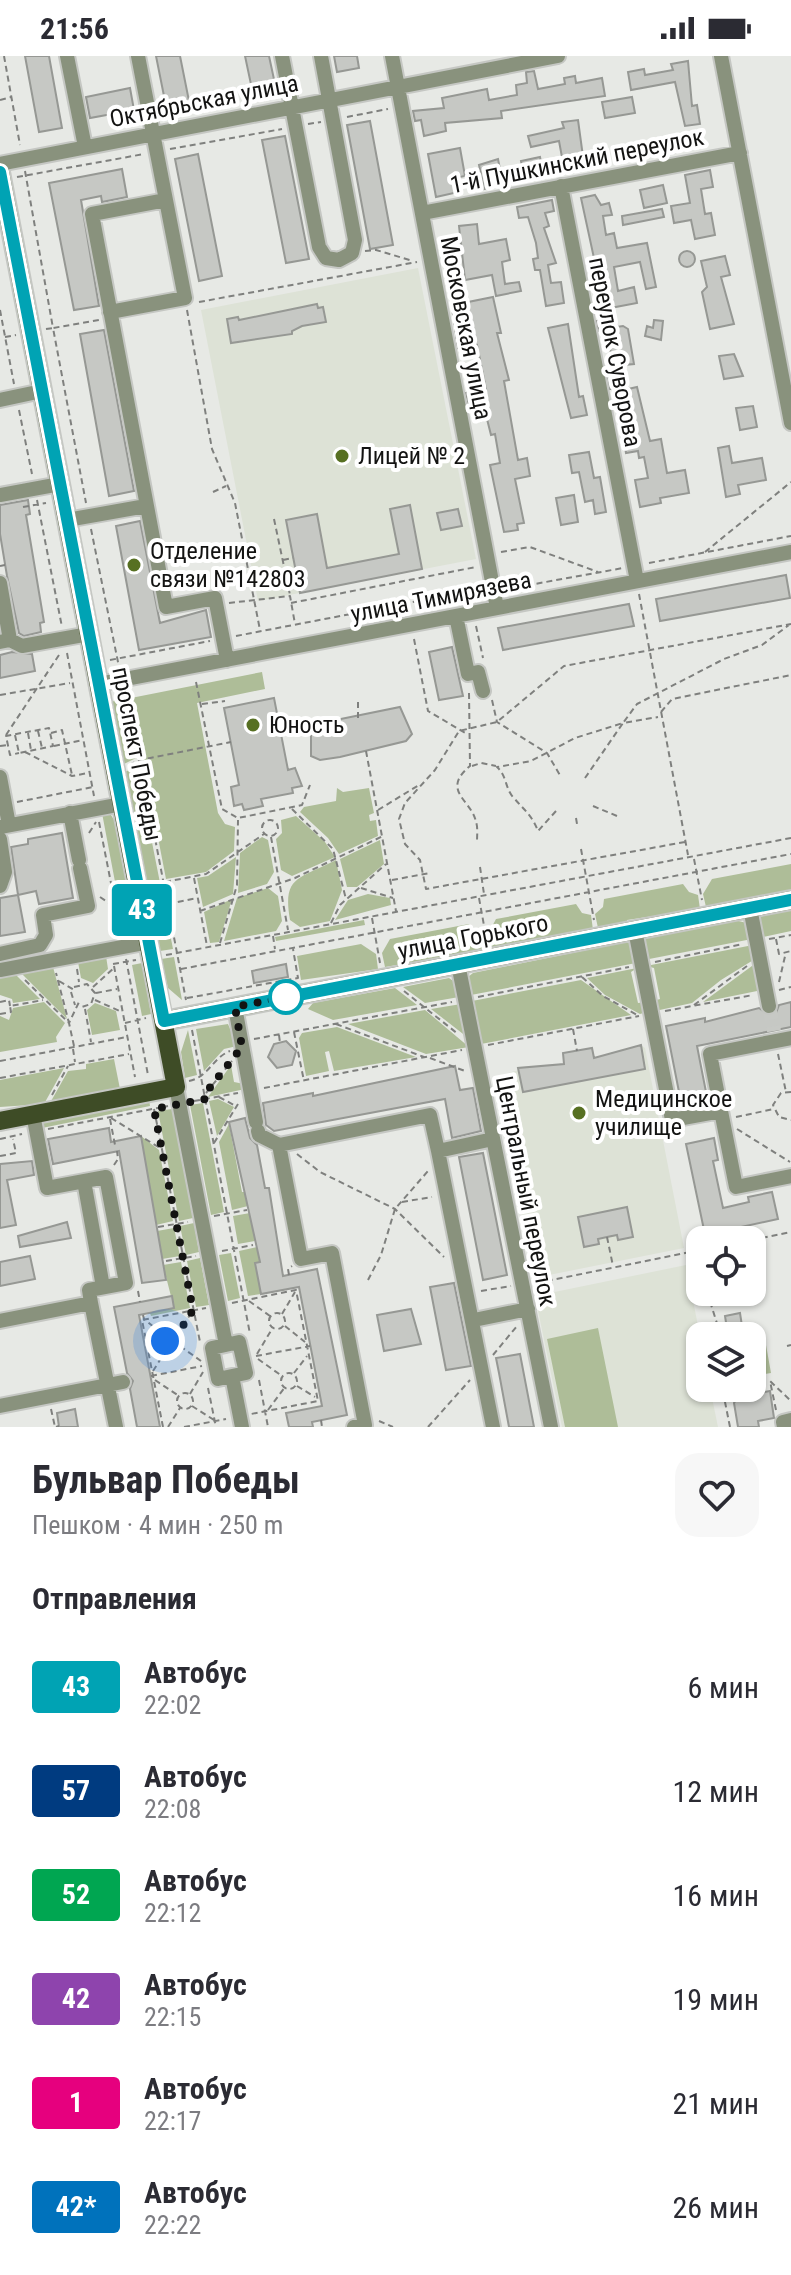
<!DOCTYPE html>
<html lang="ru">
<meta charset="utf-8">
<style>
:root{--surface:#fff;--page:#f7f7f7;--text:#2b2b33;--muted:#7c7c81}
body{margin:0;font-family:"Roboto Condensed",sans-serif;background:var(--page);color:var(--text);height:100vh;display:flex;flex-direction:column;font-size:30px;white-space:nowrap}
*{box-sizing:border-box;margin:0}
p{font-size:26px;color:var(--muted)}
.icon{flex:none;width:44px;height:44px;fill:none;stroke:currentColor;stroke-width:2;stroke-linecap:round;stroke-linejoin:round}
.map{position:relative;height:1371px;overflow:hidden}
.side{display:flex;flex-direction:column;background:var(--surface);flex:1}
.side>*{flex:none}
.badge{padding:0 16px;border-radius:6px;font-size:28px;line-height:52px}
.controls{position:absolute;left:686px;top:1170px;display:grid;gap:16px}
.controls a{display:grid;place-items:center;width:80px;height:80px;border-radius:16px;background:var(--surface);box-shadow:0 2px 6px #0004;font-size:40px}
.you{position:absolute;width:40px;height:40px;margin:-20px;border:6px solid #fff;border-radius:50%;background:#1a73e8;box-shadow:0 0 0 12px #1a73e833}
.map>.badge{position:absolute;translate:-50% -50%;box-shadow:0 0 0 4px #fff}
h2{padding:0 32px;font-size:30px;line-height:72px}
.round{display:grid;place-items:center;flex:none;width:84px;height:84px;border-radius:24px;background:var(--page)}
.summary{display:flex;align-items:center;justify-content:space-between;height:136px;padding:0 32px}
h1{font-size:38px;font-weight:700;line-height:60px}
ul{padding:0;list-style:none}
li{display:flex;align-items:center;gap:24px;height:104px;padding:0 32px}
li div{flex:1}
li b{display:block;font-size:30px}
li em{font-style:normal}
li .badge{min-width:88px;font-weight:700;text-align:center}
.status{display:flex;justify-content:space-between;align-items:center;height:56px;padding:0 40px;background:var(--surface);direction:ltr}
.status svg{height:22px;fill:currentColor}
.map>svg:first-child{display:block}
.built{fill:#dde2d6}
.green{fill:#aebd98}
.building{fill:#c6c8c4;stroke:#969894;stroke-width:2}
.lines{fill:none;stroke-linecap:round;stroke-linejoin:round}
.minor-tunnel{stroke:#c7c9c5;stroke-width:14;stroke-dasharray:14 7;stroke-linecap:butt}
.minor-casing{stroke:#c5c7c3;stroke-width:18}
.major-casing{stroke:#c5c7c3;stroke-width:22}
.path{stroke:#7f807e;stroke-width:2;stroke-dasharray:6 4;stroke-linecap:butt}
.minor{stroke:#89927d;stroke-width:14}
.major{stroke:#3e4c26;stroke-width:18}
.line-casing{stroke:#fff;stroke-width:18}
.line{stroke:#00a3b4;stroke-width:12}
.walk{stroke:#131312;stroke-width:8;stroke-dasharray:0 14.4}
.poi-dot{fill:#577022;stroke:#fff;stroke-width:3}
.stop-dot{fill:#fff;stroke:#00a3b4;stroke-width:4}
.labels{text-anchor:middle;stroke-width:8;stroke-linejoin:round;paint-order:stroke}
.street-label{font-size:24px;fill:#131312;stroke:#fff}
.poi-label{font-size:24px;fill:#131312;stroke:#fff;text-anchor:start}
</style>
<div class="status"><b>21:56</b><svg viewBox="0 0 49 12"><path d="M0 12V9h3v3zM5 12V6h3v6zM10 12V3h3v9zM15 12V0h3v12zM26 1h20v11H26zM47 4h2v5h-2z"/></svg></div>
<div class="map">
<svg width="791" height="1371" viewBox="0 0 791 1371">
<rect width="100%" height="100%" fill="#e7e9e5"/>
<path class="built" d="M418 212 476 503 258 545 201 254Z
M641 989 645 992 684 1192 534 1222 494 1021 533 1010 534 1013 564 1008 563 997 592 992 595 1002Z
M686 1209 700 1280V1332H710L718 1371H562L535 1240Z"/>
<path class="green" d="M262 616 265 633 197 647 218 757 225 768 235 771 234 795 206 816 166 823 131 642Z
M123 633 136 702 124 708 112 647Z
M137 710 173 893 160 895 125 716Z
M337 732 343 736 369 732 374 757 369 759 370 765 376 764 378 780 339 798 328 782 300 756 304 751 336 745Z
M102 757 111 759 117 769 136 870 132 883 126 884Z
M296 760 325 786 335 801 292 820 281 814 276 783 282 777 281 764Z
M262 781 268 784 274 816 267 828 238 837 240 797Z
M380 784 384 808 357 831H347L340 803Z
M236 801 233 838 203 851 197 822 208 820Z
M336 804 342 834 330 865 300 871 290 864C282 819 300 823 336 804Z
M791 808V835L706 851 703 838 712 823Z
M683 828 689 836 698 839 700 853 627 864V867L598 872 595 858 603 851 604 843Z
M268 832 278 840 282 865 276 875 224 885 237 842Z
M368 838 390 842 391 849 335 864 348 844Z
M232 843 219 886 210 887 204 856Z
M576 848 582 857 591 859 593 874 491 892 488 878 496 863Z
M791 853V875L759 882 760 859Z
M364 864 365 869 276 885 275 881Z
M734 864 747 867 752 883 644 904 645 882Z
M469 868 475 877 482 879 484 894 385 911 382 897 390 883Z
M626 886 632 888 636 907 471 939 468 921 473 917Z
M361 888 376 898 378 913 301 924 297 900Z
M753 889 755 903 721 924 692 947 655 955 653 945 660 943 654 912 646 910Z
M106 900 108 913 93 927 81 922 78 906Z
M174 901 182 944 168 932 161 903Z
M142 907 151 958 142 960 132 909Z
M756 907 762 934 703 946Z
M53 911 67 963 21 917Z
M637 912 631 916 638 947 645 946 647 956 640 958 605 939 587 922Z
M15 918 40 943 13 947 12 943 0 939V921Z
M449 922 456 927 459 941 425 947 403 931Z
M581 924 631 959 481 988 472 945Z
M395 932 417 949 333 964 308 953 313 947Z
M44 946 65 967 56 981 57 986 0 996V960L9 964 13 952Z
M95 947 116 955 120 974 92 979 87 954Z
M461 948 467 981 431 953Z
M425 954 469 991 426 998 348 968Z
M228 968 237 990 224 993 204 1015 196 973Z
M337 971 416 1001 334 1015 329 995 325 996 329 1015 306 1020 299 982 302 977Z
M188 974 197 1019 185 1022 181 996Z
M114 1003 120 1033 50 1047 68 1015 86 1013V1008Z
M231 1009 234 1026 244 1028 245 1033 208 1041Z
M64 1012 44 1048 0 1051V1024Z
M149 1043 150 1050 42 1072 40 1064Z
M218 1043 234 1051 217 1080 209 1045Z
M203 1047 224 1156 211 1159 190 1049Z
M172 1053 193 1162 179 1165 158 1055Z
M229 1068 242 1136H246L248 1150 232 1154 219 1086Z
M141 1080 159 1094 173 1165 156 1169Z
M250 1157 255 1185 238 1188 233 1160Z
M194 1167 199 1196 186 1199 180 1170Z
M174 1172 180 1200 162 1203 157 1175Z
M257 1191 260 1206 255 1207 261 1238 248 1240 239 1195Z
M231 1197 240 1242 228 1245 219 1199Z
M200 1202 209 1249 196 1251 187 1205Z
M181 1206 190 1252 151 1260 150 1257 174 1252 163 1209Z
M598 1272 618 1371H565L547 1283Z
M766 1289 771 1317 752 1320V1292Z"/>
<path class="building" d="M25 0H49L62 72 39 76Z
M156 0H180L189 45 166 50Z
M245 0H269L275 28 252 33Z
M334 0H357L359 12 337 16Z
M688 5 692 50 697 49 700 68 685 70 675 26 631 34 628 16 644 13 645 19 673 14 671 8Z
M534 15 538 33 565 28 564 22 575 20 576 27 602 22 605 40 501 55 502 62 445 67 446 75 424 80 421 64 415 65 413 55 444 52 442 42 487 33 489 44 517 39 516 29 527 27 526 16Z
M130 32 134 54 90 62 86 41Z
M632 41 635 57 605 62 602 46Z
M578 64 584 108 564 112 559 85 531 91 528 80 564 72 562 66Z
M370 65 393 189 370 193 347 69Z
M285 80 309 203 286 207 262 84Z
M460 92 465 120 454 122V137L436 141 428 98Z
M198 98 222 220 199 225 175 103Z
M540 101 543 117 524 121 521 105Z
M498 103 503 129 484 133 479 109Z
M122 113 127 141 102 146 101 140 81 144 99 250 74 254 49 127Z
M710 114 713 131 701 133 705 158 711 157 715 179 695 183 691 164 674 167 671 150 690 147 685 119Z
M663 129 667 147 644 152 640 134Z
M595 139 601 149 609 147 612 159 603 160 606 179 614 177 617 192 647 187 656 231 646 233 640 206 614 211 618 235 634 231 637 247 605 253 581 142Z
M552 144 554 155 545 157 549 170 544 172 556 207 548 209 551 227 561 226 564 247 546 250 540 214H535L533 203 538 202 536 187 528 161 519 162 517 151Z
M662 153 664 161 623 169 622 160Z
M477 168 479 188 506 183 510 204 502 206 505 228 519 226 521 235 496 240 492 219 465 224 459 170Z
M679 203a8 8 0 1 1 16 0a8 8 0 1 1-16 0Z
M725 200 730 219 721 221 734 268 710 273 702 236 707 231 701 205Z
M460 229 463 247 493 241 501 277H497L509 324 504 325 518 404 527 402 530 420 515 423 524 467 517 468 518 474 504 476 490 409 500 407 495 378 491 379 487 363 481 365 477 347 469 349 466 337 486 333 477 289 458 292 449 232Z
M317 248 318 252 323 251 326 266 302 270 292 275V278L231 287 227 263 238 261 239 264Z
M608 263 609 272 623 270 628 273 634 308 624 309 628 333 637 331 650 385 661 383 667 417 685 414 689 437 660 442 661 447 640 451 635 424 648 422 644 401 639 402 638 395 626 397 616 332 610 333 607 314 614 312 606 273 599 275 597 265Z
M654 264 663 265 661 284 645 280 647 270 653 272Z
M568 268 579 341 583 340 587 359 571 362 548 272Z
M104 274 134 435 109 440 80 278Z
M734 298 743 320 724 323 719 300Z
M753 350 757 371 740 374 736 352Z
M729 390 732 407 762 402 766 424 738 429 740 438 726 441 718 392Z
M589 396 594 422 600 421 606 456 595 458 593 444 585 446 579 416 572 417 569 399Z
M574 439 578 466 561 469 556 442Z
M28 444 30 458 26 459 44 566 40 567 41 576 24 580 19 577 7 520 0 478V449Z
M410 449 422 513 300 537 286 464 317 458 327 512 399 498 390 453Z
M458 453 462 470 441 474 437 457Z
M140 465 160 567 206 554 211 581 139 594 116 470Z
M786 519 790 542 660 565 656 543Z
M629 548 634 570 503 594 498 572Z
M452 591 463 640 439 644 429 596Z
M12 596 32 598 35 615 0 622V599Z
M274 642 288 714 295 712 302 730 292 732 293 737 261 743 263 750 244 754 242 748 234 750 231 731 239 729 224 652Z
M400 651 412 678 406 685 340 701 320 704 311 700V669Z
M62 777 73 842 39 848 36 835 18 839 11 791 28 788V783Z
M18 839 25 876 0 880V842Z
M286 908 288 921 254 927 252 915Z
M791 946V971L697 990 707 1041 681 1046 666 970 705 962V966L759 952 770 960 776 957 779 949Z
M286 985 296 995 292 1009 277 1012 268 1001 274 988Z
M641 989 645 1013 523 1036 518 1012 564 1008 563 997 592 992 594 1002Z
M455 1010 460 1034 473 1032 481 1075 452 1082 445 1043 274 1075 266 1069 263 1047 313 1037V1040Z
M245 1062 250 1082 257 1089 265 1132H269L283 1220 317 1213 347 1359 312 1366 313 1371H289L286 1357 322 1350 299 1231 261 1238 255 1207 260 1206 229 1066Z
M109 1072 111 1086 141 1080 166 1224 142 1227 119 1095 53 1108 48 1083Z
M714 1082 718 1104 713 1105 723 1152 749 1146 748 1141 772 1136 778 1163 709 1178 704 1174 686 1088Z
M483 1097 507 1219 483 1224 459 1101Z
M32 1105 34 1119 7 1124 16 1169 0 1172V1108Z
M627 1151 633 1181 618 1184 617 1179 607 1181 598 1183 599 1188 584 1191 578 1161Z
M67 1166 71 1182 20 1191 18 1180Z
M30 1200 35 1223 0 1230V1206Z
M454 1227 471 1310 446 1314 430 1231Z
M172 1240 174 1252 139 1259 160 1371H137L130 1333 133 1325 127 1317 114 1251Z
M411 1253 421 1288 384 1295 377 1259Z
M740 1257 742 1270 727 1273 725 1260Z
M520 1298 534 1371H509L499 1317 496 1302Z
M770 1335 774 1362 758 1365 759 1371H738L734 1347 738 1341Z
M75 1353 78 1371H59L57 1357Z"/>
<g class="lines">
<path class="minor-tunnel" d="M769 950 774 975"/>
<g class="minor-casing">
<path id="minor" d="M67 0 85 91
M282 0 319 191 326 202 339 204 352 197 355 184 321 0
M392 0 497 552
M721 0 791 367
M0 108 558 0
M561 130 637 525
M166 144 92 158 166 551 215 542 227 604
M422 157 740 97
M110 256 185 242 138 0
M0 344 42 335
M0 439 60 428
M67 464 146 450
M0 527 10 584 0 586
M456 560 468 618 478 616 483 635
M10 584 22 590 89 578
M99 628 791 496
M0 721 9 769
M70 757 79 804
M0 771 122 748
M0 783 5 816 0 830
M750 852 769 950
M635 874 672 1064 721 1055 736 1131 791 1120
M0 898 40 889 46 879 43 859 88 850 80 812
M458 908 551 1371
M0 914 149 886
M235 951 256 1066
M176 1031 226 1289
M721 1055 710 998 791 982
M33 1058 47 1132 106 1121 126 1227 89 1234 91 1247
M258 1075 259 1079 279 1089
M438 1095 493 1371
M84 1125 103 1231
M474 1264 528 1253
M0 1265 91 1247 116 1371
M239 1286 246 1317 218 1323 212 1292Z
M232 1320 242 1371
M0 1350 123 1326
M354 1371 365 1369 332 1197 301 1203 279 1089 430 1059 438 1095 493 1083
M784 1371 783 1366 791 1364"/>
</g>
<g class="major-casing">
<path id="major" d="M0 116 176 1031 0 1065
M164 965 791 844"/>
</g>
<path class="path" d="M4 0 20 89
M0 44 11 41
M111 58 114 69
M347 61 388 53
M308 68 321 66
M170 93 282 73
M25 115 53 272 99 264
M17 121 144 98
M365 195 376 194 413 205
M199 246 417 206
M0 254 14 328
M187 254 212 393 235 447 260 574
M46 273 53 272 86 447
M5 281 16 279
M19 354 32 418
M213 436 226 430
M37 444 62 571
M23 451 46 447
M274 463 290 539
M91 473 119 611
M501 496 530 491 598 516
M705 496 791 426
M283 504 293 502
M649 507 791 480
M0 510 5 509
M507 533 623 512
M639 538 688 799
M229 547 290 540 295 568
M291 547 476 511
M476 570 483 602
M236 580 481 533
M414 583 428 655 467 678
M67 597 94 740
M110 604 210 585
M196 626 222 753 238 762 302 749 310 729
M127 636 186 944
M469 637 470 710C440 735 472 744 476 766 478 771 477 780 477 786
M0 639 70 627
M492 644 497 666 547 697 561 721
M202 648 225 645
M661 656 672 643 791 619
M358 662V644
M38 675 42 692
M28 677 31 694
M51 677 62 674 72 719
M6 679 59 599
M15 679 19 697 53 690 49 672C34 675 20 677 6 680L10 699 19 697
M0 690 7 689
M54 690 83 684
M366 695 396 855
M25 696 72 720 88 717
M129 709 140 704 231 686
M472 710 481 707 496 710
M585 722 623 667 658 661
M17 746 93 731
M593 750 617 760
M292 753 333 793 346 843
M378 754 419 729
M556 755 538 775C532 759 524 754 513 741 505 732 507 720 497 711L531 705 575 682 623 667 637 648 724 603 762 589 789 569
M576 762 577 768
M262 772a8 8 0 1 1 16 0a8 8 0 1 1-16 0Z
M99 766 121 878
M89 777 96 766
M271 781 288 874
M685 786 426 833 420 804 405 788 399 763 405 747 435 714 459 675 497 666 564 610 791 568
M581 793 594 864
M694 803 702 844
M480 811 484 838
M194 822 207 890
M392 824 430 817
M165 826 206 818 264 778
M361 832 393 842
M100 841 115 851
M479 842 487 886
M168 848 197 842
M200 855 295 822 383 780
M372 862 380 907
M331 867 340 849 386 808
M273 880 275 893
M769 883 791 879
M776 883 779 898 791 895
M220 887 237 829 238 764
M166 899 791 782
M126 903 148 1019
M655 906 743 888
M113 908 136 904
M114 910 135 1021
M77 913 79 926
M181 913 791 798
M582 921 603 940 639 960
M25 924 69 967 56 917
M59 925 76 935
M779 926 786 896
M74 931 87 928 95 937 91 948 79 952
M93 931 114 912
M779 934 791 931
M404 935 458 978
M71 936 75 949
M96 937 117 933
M478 941 629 911
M187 942 298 922 293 893
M95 944 122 956
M0 946 9 944 10 950
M694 949 747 910
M85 953 91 986
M665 955 753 939
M0 958 11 956 10 950 43 944
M125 967 146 962
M336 968 424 1001
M573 973 577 995
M192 974 250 1278
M294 976 304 1025
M279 979 280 987
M254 983 452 946
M488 989 639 960
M74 990 69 967 79 946
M73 993 75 1006
M778 998 786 1036
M430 1002 465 1015
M0 1005 127 981
M0 1022 129 998
M189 1025C209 1021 212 1002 230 995
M264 1032 462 994
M791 1036 781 1037 773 1049 779 1061 791 1064
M206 1037 232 1005
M52 1039 68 1010
M219 1041 234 1049
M194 1045 238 1037
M154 1053 200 1286
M736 1061 774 1053
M111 1062 160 1092
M110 1063 115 1089
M48 1073 168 1050
M737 1073 790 1106
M0 1083 22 1078
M214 1087 238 1048
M297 1098 320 1116 395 1153 444 1201
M0 1100 16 1097 13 1083
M114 1109 118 1103 117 1095
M402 1146 432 1141
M214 1160 247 1154
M158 1171 188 1166
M607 1181 613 1210
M752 1184 791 1176
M753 1185 758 1207
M222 1195 253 1189
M696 1198 700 1212
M166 1205 196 1200
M289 1219 288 1213 292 1210
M368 1224 381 1199 395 1153 428 1115
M537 1227 700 1194
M138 1235 140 1246
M481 1235 511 1230
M707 1236 721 1280
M249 1245 270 1260
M232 1247 296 1234 318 1345 251 1358
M269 1265a8 8 0 1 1 16 0a8 8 0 1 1-16 0Z
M282 1258 295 1236
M143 1259 144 1263 165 1280
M285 1270 305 1286
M164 1285a8 8 0 1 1 16 0a8 8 0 1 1-16 0Z
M177 1278 192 1256
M180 1290 201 1305
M787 1290 791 1289
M257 1298 272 1273
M493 1299 517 1270
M256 1300 310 1290
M258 1303 282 1320
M153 1315 167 1293
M294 1317 307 1300
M281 1325a8 8 0 1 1 16 0a8 8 0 1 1-16 0Z
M151 1320 202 1310
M155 1324 179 1340
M259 1324 268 1371
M297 1330 315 1341
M208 1332 216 1371
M177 1345a8 8 0 1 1 16 0a8 8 0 1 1-16 0Z
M190 1338 203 1316
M192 1350 214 1364
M51 1353 55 1371
M268 1354 285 1331
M776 1354 770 1325 791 1345
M321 1364 322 1371
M379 1365 393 1371
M56 1371 59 1370
M163 1371 142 1264 206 1252
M168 1371 180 1352
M184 1371 226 1363
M428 1371 470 1324
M730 1371 725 1346 733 1332"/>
<use href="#minor" class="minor"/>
<use href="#major" class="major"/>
</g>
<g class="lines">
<g class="line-casing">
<path id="line" d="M0 116 164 965 791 844"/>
</g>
<use href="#line" class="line"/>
<path class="walk" d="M165 1285 168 1278 177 1279 193 1254 154 1053 205 1043 204 1039 242 991 235 951 286 941"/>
</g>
<g class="poi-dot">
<circle cx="342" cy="400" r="8"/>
<circle cx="134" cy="509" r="8"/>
<circle cx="253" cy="669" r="8"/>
<circle cx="579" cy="1057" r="8"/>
</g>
<circle class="stop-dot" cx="286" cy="941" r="16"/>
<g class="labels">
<g class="street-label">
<text transform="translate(204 45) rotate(-11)" y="8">Октябрьская улица</text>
<text transform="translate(577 105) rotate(-11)" y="8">1-й Пушкинский переулок</text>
<text transform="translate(466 272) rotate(79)" y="8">Московская улица</text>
<text transform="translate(615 296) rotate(79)" y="8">переулок Суворова</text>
<text transform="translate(441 541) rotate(-11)" y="8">улица Тимирязева</text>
<text transform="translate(137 698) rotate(79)" y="8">проспект Победы</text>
<text transform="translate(473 881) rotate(-11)" y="8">улица Горького</text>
<text transform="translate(526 1135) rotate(79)" y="8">Центральный переулок</text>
</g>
<g class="poi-label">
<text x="358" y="408">Лицей № 2</text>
<text x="150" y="503">Отделение<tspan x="150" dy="28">связи №142803</tspan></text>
<text x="269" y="677">Юность</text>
<text x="595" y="1051">Медицинское<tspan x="595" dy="28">училище</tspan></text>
</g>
</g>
</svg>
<div class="controls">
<a><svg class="icon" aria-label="locate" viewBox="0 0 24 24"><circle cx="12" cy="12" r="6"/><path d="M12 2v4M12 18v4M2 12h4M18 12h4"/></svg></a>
<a><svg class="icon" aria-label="layers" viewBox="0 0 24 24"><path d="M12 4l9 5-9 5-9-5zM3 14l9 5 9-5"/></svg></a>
</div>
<div class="you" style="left:165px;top:1285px"></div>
<b class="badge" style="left:142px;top:854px;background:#00a3b4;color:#fff">43</b>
</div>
<section class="side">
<div class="summary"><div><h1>Бульвар Победы</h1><p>Пешком · 4 мин · 250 m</p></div><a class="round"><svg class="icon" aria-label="heart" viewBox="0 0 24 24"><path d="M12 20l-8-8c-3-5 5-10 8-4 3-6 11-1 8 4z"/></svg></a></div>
<h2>Отправления</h2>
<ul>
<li><span class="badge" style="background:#00a3b4;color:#fff">43</span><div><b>Автобус</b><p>22:02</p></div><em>6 мин</em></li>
<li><span class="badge" style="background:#003b80;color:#fff">57</span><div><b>Автобус</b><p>22:08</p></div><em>12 мин</em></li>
<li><span class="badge" style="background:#00a651;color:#fff">52</span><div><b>Автобус</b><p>22:12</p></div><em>16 мин</em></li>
<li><span class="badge" style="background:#8e44ad;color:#fff">42</span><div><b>Автобус</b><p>22:15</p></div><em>19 мин</em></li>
<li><span class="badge" style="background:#e6007e;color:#fff">1</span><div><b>Автобус</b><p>22:17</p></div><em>21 мин</em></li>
<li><span class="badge" style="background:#0072bc;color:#fff">42*</span><div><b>Автобус</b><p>22:22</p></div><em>26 мин</em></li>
</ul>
</section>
